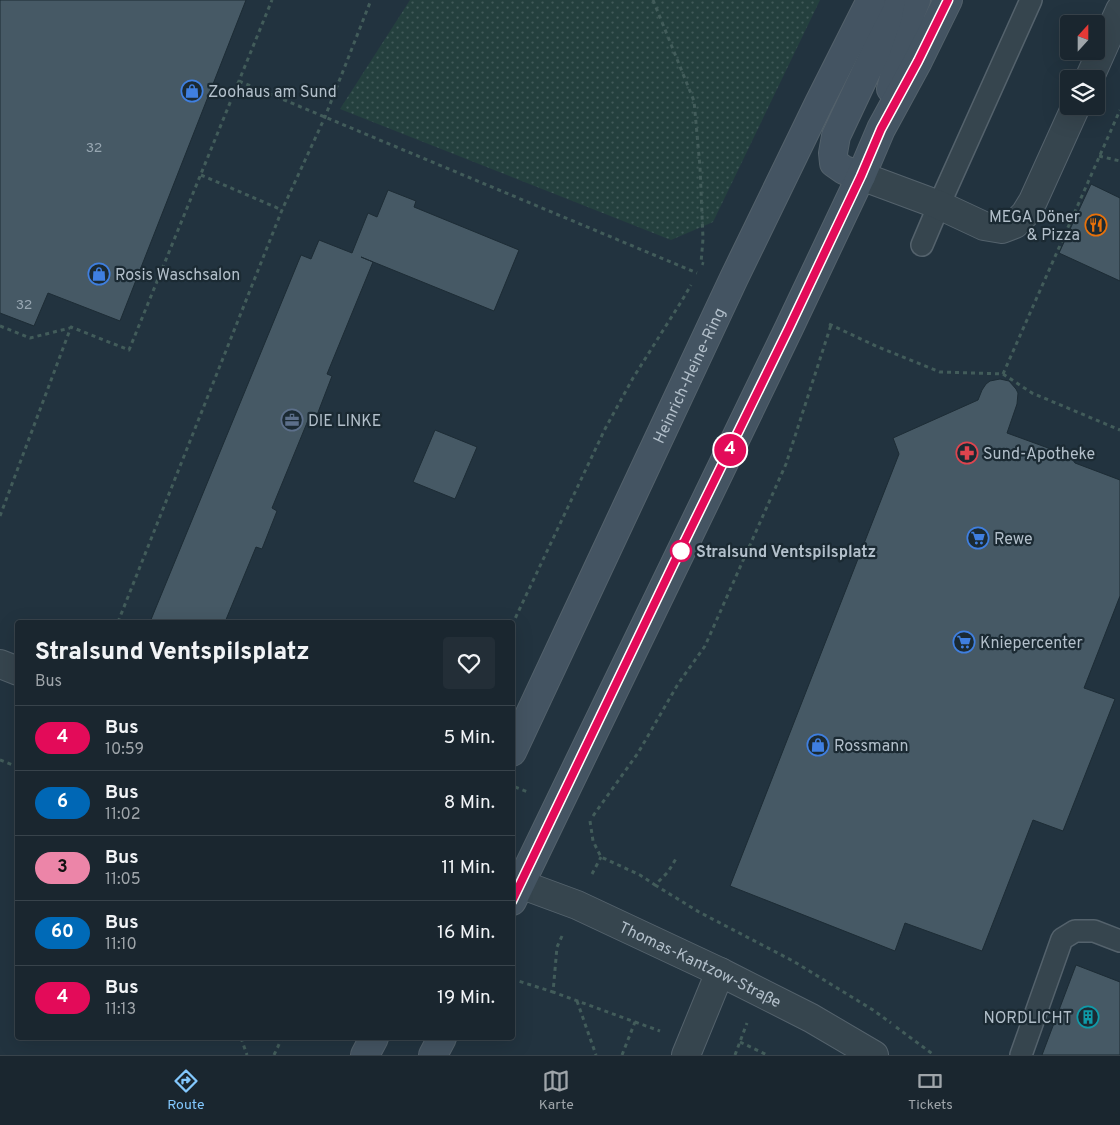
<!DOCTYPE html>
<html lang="de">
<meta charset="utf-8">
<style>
:root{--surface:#1a262f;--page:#232e37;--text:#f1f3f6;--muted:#9fa5aa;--line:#38434b;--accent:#83c8fe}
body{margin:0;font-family:Overpass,sans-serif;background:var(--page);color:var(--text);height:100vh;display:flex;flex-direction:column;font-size:19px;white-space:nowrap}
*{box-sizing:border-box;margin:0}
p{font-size:16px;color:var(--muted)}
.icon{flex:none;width:28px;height:28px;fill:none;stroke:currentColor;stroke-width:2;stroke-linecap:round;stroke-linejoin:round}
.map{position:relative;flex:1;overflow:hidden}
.side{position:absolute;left:15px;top:620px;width:500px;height:420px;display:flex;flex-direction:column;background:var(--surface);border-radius:5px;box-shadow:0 5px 20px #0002,0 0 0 1px var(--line)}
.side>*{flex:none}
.badge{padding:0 10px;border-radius:16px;font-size:18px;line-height:32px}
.needle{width:32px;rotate:21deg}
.controls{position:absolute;left:1060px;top:15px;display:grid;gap:10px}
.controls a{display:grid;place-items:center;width:45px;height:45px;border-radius:5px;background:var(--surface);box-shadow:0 5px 20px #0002,0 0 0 1px var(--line);font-size:25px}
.map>.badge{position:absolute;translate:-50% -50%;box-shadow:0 0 0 2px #fff}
.round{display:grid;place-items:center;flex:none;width:52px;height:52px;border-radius:5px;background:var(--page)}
.summary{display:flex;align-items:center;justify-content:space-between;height:85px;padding:0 20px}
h1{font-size:24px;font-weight:800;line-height:38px}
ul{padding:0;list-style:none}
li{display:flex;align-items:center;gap:15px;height:65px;padding:0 20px;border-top:1px solid var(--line)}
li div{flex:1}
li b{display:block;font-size:19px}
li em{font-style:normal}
li .badge{min-width:55px;font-weight:700;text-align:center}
.menu{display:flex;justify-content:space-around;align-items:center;height:70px;border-top:1px solid var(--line);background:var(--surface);font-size:14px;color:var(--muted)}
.menu a{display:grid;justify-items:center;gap:2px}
.menu .selected{color:var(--accent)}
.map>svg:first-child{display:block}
.grass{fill:url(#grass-dots)}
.building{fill:#465965;stroke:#1d2c35}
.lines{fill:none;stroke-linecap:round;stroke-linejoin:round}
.lane-casing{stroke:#54626c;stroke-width:24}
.street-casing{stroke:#54626c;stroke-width:30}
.secondary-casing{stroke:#54626c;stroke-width:30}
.path{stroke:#425c5a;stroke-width:3;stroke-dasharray:4 4;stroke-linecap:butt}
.lane{stroke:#36454e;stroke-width:21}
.street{stroke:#36454e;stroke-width:28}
.secondary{stroke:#445462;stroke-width:28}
.line-casing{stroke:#fff;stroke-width:11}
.line{stroke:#e30b59;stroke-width:8}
.stop-dot{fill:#fff;stroke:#e30b59;stroke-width:2.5}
.labels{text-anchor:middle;stroke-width:4.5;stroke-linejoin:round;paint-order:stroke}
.number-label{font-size:14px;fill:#97a6b1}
.poi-label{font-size:16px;fill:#b2bfca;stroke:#1b2a33;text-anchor:start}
.street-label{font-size:16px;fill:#b2bfca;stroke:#1b2a33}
.stop-label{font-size:16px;font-weight:bold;fill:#b2bfca;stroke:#1b2a33;text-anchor:start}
</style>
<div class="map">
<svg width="1120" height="1055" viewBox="0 0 1120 1055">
<defs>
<pattern id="grass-dots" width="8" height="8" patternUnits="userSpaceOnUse" patternTransform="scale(1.25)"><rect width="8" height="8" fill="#24403e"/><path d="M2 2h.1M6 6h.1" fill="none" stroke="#415a59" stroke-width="1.8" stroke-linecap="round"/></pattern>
</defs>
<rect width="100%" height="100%" fill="#22333f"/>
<path class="grass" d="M410 0H820L713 222 671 240 340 109Z"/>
<path class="building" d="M0 0H246L120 321 48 293 34 326 0 313Z
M1091 184 1120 198V281L1059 253Z
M388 190 416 201 414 207 519 250 494 311 361 257 373 262 327 374 332 376 317 415 311 413 272 508 277 511 262 549 256 547 225 622H150L301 255 311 259 319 240 352 253 368 213 377 217Z
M1000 379 1009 381 1016 389 1018 393 1017 404 1007 433 1070 456 1075 463 1120 480V596L1084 688 1115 699 1063 831 1033 820 982 951 905 923 895 951 730 886 899 454 893 438 978 400 982 390 986 384 990 381Z
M435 430 477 447 455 499 413 482Z
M1076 965 1120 982V1055H1042Z"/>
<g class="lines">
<g class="lane-casing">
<path id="lane" d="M922 245 939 205 1031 0
M1021 1055 1062 939 1075 931H1094L1120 941"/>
</g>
<g class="street-casing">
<g id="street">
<path d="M1089 79 1120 10"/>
<path d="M861 176 939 205 984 226 1002 229 1015 224 1025 214 1033 201 1076 106"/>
<path d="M0 664 18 671"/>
<path id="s1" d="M512 881 577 905 720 972 811 1018 874 1055"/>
<path d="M686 1055 720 972"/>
</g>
</g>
<g class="secondary-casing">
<g id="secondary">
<path d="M891 89 911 12 916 0"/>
<path d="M861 176 844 170 834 163 833 153 836 136 876 51 888 16 891 0"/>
<path id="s2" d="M512 752 734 278 819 103 871 0"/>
<path d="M512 901 789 328 861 176 881 129 918 61 948 0"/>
<path d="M365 1055 374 1038"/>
<path d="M433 1055 442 1038"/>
</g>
</g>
<path class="path" d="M653 0 694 101 700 167 703 239 701 263 704 264
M239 81 697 273
M1099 156 1120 161
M201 175 282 210
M829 324 878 347 940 372 1003 374 1032 393 1120 430
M0 326 30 338 70 328
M1003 374 1120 110
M0 516 71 327 129 350 272 0
M118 622 282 210 325 117 371 0
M512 625 605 429 633 378 681 302 691 285
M0 760 18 767
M515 787 528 792
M593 816 638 753 678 684 705 646 786 464 831 325
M590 821 593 841 601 857 640 875 655 885 668 872 677 857
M592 874 601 857
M655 885 699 912 793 961 873 1010 891 1023
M562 936 557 947 553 992 635 1022 622 1055
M512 979 553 992
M577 1001 596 1055
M635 1022 660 1031
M896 1027 934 1055
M241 1038 247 1055
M740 1042 767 1055
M274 1055 282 1038
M735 1055 747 1023"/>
<use href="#lane" class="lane"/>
<use href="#street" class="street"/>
<use href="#secondary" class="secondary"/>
</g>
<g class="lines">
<g class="line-casing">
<path id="line" d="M512 901 674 563 789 328 861 176 881 129 918 61 948 0"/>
</g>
<use href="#line" class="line"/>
</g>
<defs>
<g id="shop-ring" transform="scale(1.125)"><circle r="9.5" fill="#1b2a33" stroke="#3f7fe0" stroke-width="1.5"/><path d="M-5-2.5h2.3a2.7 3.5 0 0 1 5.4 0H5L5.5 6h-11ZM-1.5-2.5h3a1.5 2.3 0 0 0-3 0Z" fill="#3f7fe0"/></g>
<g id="restaurant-ring" transform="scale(1.125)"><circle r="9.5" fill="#1b2a33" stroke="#e8710a" stroke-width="1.5"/><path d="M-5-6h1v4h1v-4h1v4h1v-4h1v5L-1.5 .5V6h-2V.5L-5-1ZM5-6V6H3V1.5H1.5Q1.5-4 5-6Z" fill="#e8710a"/></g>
<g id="office-ring" transform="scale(1.125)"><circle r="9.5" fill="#1b2a33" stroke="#5c6f8a" stroke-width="1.5"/><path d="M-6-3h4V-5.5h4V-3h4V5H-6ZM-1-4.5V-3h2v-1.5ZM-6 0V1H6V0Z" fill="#5c6f8a"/></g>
<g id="pharmacy-ring" transform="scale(1.125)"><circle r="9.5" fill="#1b2a33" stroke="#e0444e" stroke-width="1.5"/><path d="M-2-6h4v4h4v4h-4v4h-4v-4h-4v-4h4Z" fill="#e0444e"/></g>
<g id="supermarket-ring" transform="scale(1.125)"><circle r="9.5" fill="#1b2a33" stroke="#3f7fe0" stroke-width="1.5"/><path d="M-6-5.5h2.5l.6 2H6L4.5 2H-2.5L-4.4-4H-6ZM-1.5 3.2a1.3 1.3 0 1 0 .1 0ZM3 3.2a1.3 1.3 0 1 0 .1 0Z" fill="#3f7fe0"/></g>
<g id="building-ring" transform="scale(1.125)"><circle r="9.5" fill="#1b2a33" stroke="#0f9aa8" stroke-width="1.5"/><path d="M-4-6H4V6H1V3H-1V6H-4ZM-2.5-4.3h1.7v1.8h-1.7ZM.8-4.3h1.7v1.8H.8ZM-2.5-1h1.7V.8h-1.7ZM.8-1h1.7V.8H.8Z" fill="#0f9aa8"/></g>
</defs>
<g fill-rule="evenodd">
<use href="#shop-ring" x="192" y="91"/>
<use href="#restaurant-ring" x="1096" y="225"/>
<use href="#shop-ring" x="99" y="274"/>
<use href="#office-ring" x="292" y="420"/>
<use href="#pharmacy-ring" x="967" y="453"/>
<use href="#supermarket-ring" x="978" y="538"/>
<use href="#supermarket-ring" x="964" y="642"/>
<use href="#shop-ring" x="818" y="745"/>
<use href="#building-ring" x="1088" y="1017"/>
</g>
<circle class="stop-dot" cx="681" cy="551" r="10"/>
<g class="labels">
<g class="number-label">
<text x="94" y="152">32</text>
<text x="24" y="309">32</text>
</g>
<g class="poi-label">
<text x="208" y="97">Zoohaus am Sund</text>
<text x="1080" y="222" text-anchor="end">MEGA Döner<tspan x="1080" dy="18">&amp; Pizza</tspan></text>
<text x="115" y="280">Rosis Waschsalon</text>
<text x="308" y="426">DIE LINKE</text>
<text x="983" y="459">Sund-Apotheke</text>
<text x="994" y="544">Rewe</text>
<text x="980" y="648">Kniepercenter</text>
<text x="834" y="751">Rossmann</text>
<text x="1072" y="1023" text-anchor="end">NORDLICHT</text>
</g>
<g class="street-label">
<text dy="6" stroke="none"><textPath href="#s2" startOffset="416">Heinrich-Heine-Ring</textPath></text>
<text dy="6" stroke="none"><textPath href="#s1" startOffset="206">Thomas-Kantzow-Straße</textPath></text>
</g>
<g class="stop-label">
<text x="696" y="557">Stralsund Ventspilsplatz</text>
</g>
</g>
</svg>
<div class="controls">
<a><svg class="needle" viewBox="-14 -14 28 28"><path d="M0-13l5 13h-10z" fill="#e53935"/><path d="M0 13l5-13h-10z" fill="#9fa5aa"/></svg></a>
<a><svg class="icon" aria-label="layers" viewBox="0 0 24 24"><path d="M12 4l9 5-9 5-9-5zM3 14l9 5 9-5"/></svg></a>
</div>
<b class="badge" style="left:730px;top:450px;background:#e30b59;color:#fff">4</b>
<section class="side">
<div class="summary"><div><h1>Stralsund Ventspilsplatz</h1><p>Bus</p></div><a class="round"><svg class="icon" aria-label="heart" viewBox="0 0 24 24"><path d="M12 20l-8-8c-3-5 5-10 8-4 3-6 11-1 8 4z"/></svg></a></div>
<ul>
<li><span class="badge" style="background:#e30b59;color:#fff">4</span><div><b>Bus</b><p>10:59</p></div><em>5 Min.</em></li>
<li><span class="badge" style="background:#0067b5;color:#fff">6</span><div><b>Bus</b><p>11:02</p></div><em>8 Min.</em></li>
<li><span class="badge" style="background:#ec85a8;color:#111">3</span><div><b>Bus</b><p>11:05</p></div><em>11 Min.</em></li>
<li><span class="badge" style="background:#006ab7;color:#fff">60</span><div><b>Bus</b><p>11:10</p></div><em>16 Min.</em></li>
<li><span class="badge" style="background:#e30b59;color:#fff">4</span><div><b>Bus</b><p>11:13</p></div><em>19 Min.</em></li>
</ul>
</section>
</div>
<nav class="menu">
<a class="selected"><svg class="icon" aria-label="directions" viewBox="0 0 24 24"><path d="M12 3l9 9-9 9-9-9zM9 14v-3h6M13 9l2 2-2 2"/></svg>Route</a>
<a><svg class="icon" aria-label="map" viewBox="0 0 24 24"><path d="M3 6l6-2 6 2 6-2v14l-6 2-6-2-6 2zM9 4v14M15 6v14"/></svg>Karte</a>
<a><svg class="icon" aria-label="tickets" viewBox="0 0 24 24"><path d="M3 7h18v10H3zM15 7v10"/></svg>Tickets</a>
</nav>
